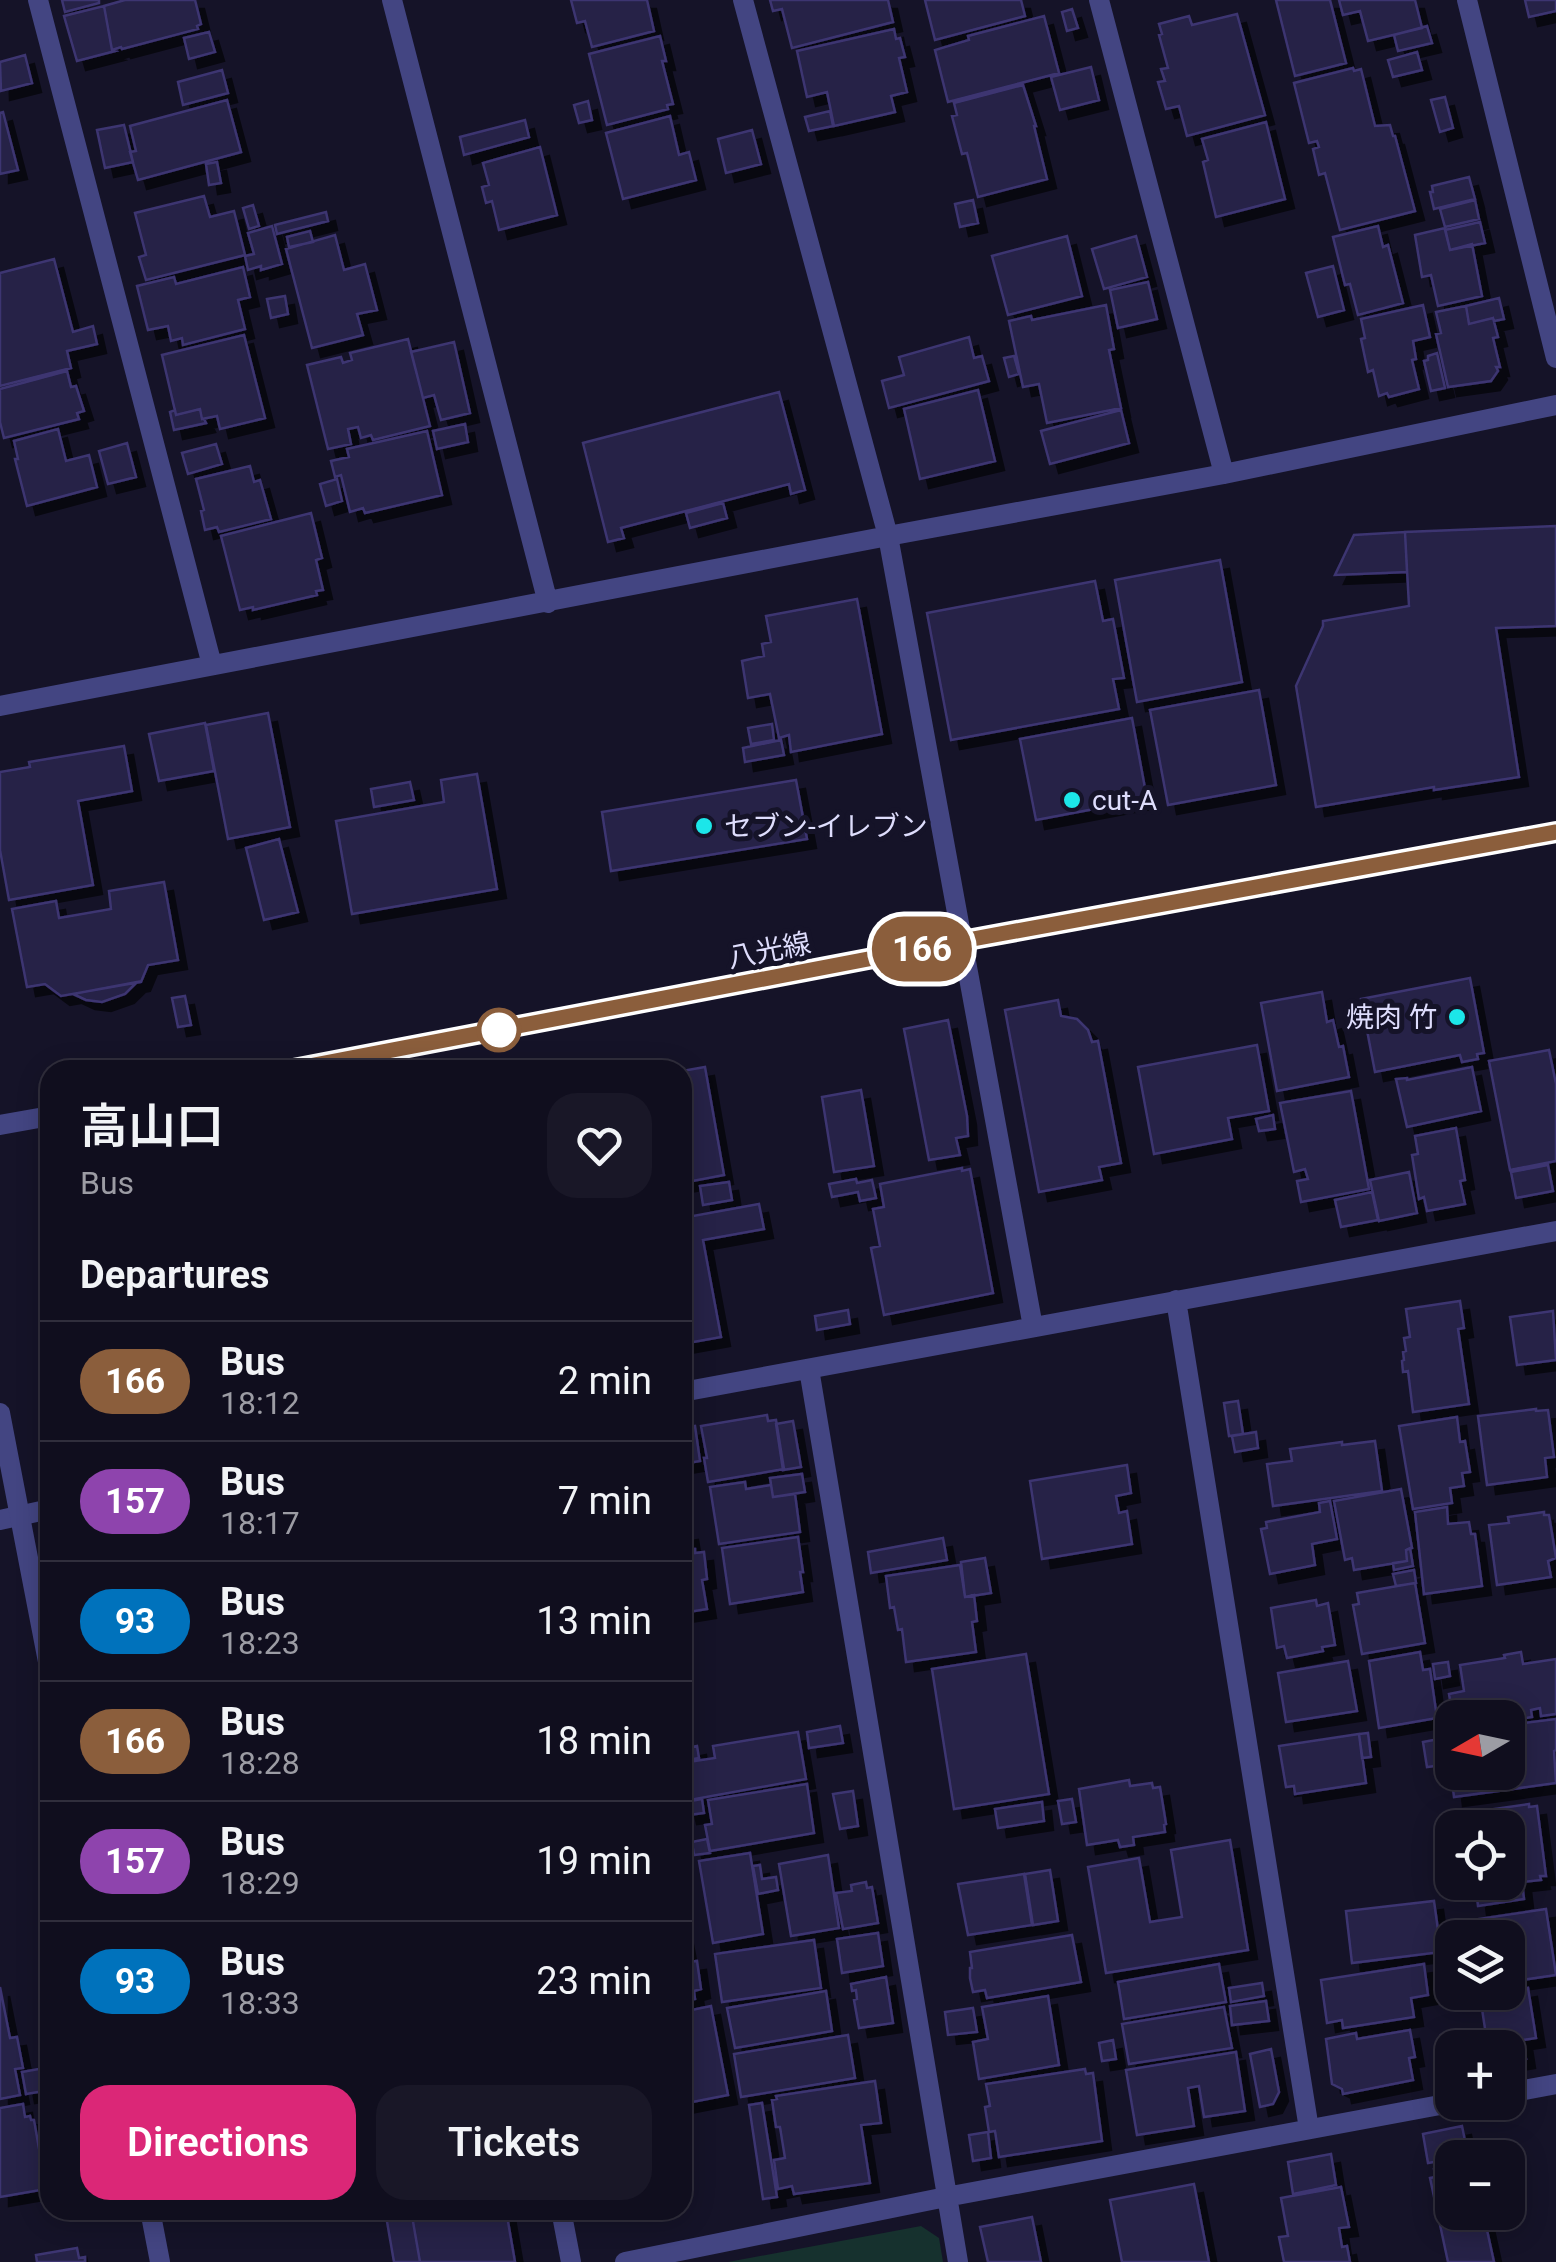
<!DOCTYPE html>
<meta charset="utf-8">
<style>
:root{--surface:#100e1e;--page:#191727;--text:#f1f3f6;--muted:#9c9ca4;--line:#302e3c;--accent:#db2777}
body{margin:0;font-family:Roboto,"Noto Sans JP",sans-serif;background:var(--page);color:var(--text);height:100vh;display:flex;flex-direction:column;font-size:38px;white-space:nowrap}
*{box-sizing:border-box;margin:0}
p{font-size:32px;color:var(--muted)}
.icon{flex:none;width:55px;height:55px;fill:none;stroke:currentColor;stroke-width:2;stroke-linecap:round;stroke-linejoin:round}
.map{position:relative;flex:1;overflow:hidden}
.side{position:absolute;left:40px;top:1060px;width:652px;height:1160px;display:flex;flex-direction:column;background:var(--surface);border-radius:30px;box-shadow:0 5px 25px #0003,0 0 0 2px var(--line)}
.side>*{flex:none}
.badge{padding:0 20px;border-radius:32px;font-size:35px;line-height:65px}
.needle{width:65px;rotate:261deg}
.tools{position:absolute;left:1435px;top:1700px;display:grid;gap:20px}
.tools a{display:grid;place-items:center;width:90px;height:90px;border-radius:20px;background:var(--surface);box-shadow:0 5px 25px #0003,0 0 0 2px var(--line);font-size:50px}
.map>.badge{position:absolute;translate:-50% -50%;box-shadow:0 0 0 5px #fff}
h2{padding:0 40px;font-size:38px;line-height:90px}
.round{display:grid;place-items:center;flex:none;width:105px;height:105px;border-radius:30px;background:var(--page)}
.headline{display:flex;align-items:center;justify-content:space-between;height:170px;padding:0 40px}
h1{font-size:48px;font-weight:600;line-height:75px}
.cta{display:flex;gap:20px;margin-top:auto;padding:20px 40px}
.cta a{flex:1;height:115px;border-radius:30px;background:var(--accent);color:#fff;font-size:40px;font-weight:600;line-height:115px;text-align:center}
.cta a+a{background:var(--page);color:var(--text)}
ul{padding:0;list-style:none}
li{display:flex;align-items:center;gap:30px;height:120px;padding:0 40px;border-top:2px solid var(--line)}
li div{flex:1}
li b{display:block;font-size:38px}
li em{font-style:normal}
li .badge{min-width:110px;font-weight:700;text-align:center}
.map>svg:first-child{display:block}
.green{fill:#16312e}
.building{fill:#252147;stroke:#3c3571;stroke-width:2.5;filter:url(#shadow)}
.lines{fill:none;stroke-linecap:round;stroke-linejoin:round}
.minor{stroke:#434582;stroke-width:20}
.tertiary{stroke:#434582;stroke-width:20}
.line-casing{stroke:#fff;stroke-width:22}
.line{stroke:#8b5e3c;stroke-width:15}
.poi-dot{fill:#1ce6e9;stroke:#151328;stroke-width:4}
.stop-dot{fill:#fff;stroke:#8b5e3c;stroke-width:5}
.labels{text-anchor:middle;stroke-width:10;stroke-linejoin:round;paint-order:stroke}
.poi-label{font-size:28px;fill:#deddfc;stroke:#151328;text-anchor:start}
.street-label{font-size:28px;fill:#deddfc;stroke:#151328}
</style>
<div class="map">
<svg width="1556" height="2262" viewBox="0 0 1556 2262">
<defs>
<filter id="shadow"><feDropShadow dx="9" dy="9" stdDeviation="0" flood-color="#0009"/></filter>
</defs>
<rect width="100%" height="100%" fill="#151328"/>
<path class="green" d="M921 2226 939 2238 943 2262H728Z"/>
<path class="building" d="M62 0H99V3L65 12Z
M125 0H195L201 24 197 26 198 29 122 49 121 47 112 50 104 6Z
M571 0H647L654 31 592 47 585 21 577 23Z
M770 0H888L893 22 792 48 782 9 773 11Z
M925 0H1021L1025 16 935 40Z
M1276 0H1330L1346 63 1295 76Z
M1339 0H1415L1422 28 1368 41 1360 11 1343 15Z
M1525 0H1556V11L1529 17Z
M104 6 112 50 115 51 77 61 64 16Z
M1072 9 1078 28 1067 31 1062 12Z
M1237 14 1265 115 1187 136 1179 106 1166 109 1158 82 1165 81 1161 69 1168 68 1159 35 1162 34 1159 24 1189 16 1192 25Z
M1044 16 1059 73 948 102 935 50 969 40 968 36Z
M1427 26 1432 43 1398 51 1394 35Z
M894 29 896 39 900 38 905 57 899 58 907 92 891 96 895 112 834 126 827 92 807 97 797 51Z
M209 32 215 52 189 59 184 38Z
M660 36 666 61H662L673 104 667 105 668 109 607 125 589 54Z
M1417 52 1422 70 1393 77 1388 60Z
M25 55 32 83 1 91 0 62Z
M1091 67 1099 100 1060 110 1051 77Z
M1353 68 1354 71 1361 69 1375 126 1390 125 1393 136H1395L1415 211 1340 230 1325 173 1319 175 1313 149 1319 147 1317 141 1309 143 1294 83Z
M222 70 228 93 183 105 178 82Z
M1023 85 1036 126H1034L1047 179 978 197 967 153 962 154 952 116 957 115 954 103Z
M1445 97 1453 128 1440 132 1431 100Z
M227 100 241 152 138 180 130 152 136 151 130 126Z
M588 101 592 120 579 123 574 105Z
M830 111 833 126 809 131 805 117Z
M3 112 18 170 0 174V113Z
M670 116 679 155 689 152 696 180 623 199 606 133Z
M525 120 529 137 464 155 460 137Z
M1266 122 1285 199 1216 217 1203 162 1208 160 1202 139Z
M124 125 133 162 105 168 97 130Z
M752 130 761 164 726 173 718 139Z
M540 147 557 215 499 230 492 201 486 203 482 187 489 185 483 163Z
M217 162 221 183 209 185 206 164Z
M1469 177 1475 199 1434 209 1430 192H1433L1432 186Z
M204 196 210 217 234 211 245 255 146 280 139 257 146 255 135 213Z
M973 200 978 223 960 227 955 204Z
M1475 200 1479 219 1445 227 1440 209Z
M253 205 259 226 249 229 243 208Z
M326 212 328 221 277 234 275 225Z
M1480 222 1485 243 1450 250 1445 230Z
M272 226 282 264 261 270V266L248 270 245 256 254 254 248 233Z
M1378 226 1383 247 1388 245 1403 303 1358 315 1350 284 1345 285 1333 237Z
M1445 228 1450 250 1472 244 1482 296 1438 306 1431 275 1422 277 1415 235Z
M310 231 313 242 289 247 287 237Z
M335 235 344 270 365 264 377 310 357 314 363 335 312 348 286 249Z
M1067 236 1082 296 1008 315 992 256Z
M1136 236 1147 277 1104 289 1092 249Z
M54 259 73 332 93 326 97 344 67 351 71 368 0 386V273Z
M1333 266 1344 310 1318 317 1306 273Z
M243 267 250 297 238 300 245 329 183 345 182 338 171 341 168 326 148 330 137 286 174 277 176 284Z
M1148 282 1157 319 1118 328 1110 290Z
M285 296 288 314 271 318 267 299Z
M1499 298 1504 319 1494 321 1493 318 1469 324 1466 306Z
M1106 305 1114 349 1109 350 1121 408 1047 423 1039 384 1023 387 1009 321 1031 316 1032 320Z
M1423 305 1430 337 1413 341 1416 359 1412 360 1419 389 1389 397 1387 393 1379 396 1373 370 1368 372 1361 339 1365 338 1361 319Z
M1466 306 1469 324 1493 318 1498 337 1493 338 1500 367H1496L1498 371 1491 381 1448 387 1436 334 1441 333 1436 312Z
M244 335 265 418 220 429 217 416 202 419 200 409 176 415 162 355Z
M969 337 974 358 982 356 989 381 889 408 882 381 904 375 899 357Z
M408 339 430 426 373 440 371 435 361 438 358 427 348 429 351 444 328 449 307 365 341 357 343 363 352 360 350 353Z
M454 342 470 413 441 420 434 395 423 398 411 352Z
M1437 353 1445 388 1431 391 1424 361 1428 360V356Z
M1014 356 1019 374 1009 377 1004 358Z
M67 371 71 387 76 386 84 411 77 413 79 419 4 438 0 422V389Z
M978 390 995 461 920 479 904 409Z
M779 392 805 490 791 494 789 484 621 528 624 538 608 542 583 443Z
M200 409 202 419H204L206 423 174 430 170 412 175 410 176 415Z
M1121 410 1129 443 1050 464 1041 431Z
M465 424 468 442 437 449 433 431Z
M58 429 66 461 89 455 97 487 27 506 15 459H18L14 441Z
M427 431 442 495 365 513 363 508 350 512 341 475 335 477 331 461 349 457 347 449Z
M127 443 136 477 108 484 99 451Z
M216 444 222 464 188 474 182 453Z
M250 466 254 482 260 480 271 519 219 532 217 527 205 530 201 511 204 510 196 479Z
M337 479 342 501 326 506 320 484Z
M723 503 727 518 690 528 686 513Z
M311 513 322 558 316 560 323 590 316 591 317 595 253 610V607L240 610 221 536Z
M1556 526V626L1496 628 1519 777 1434 790V787L1316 807 1296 686 1323 626V621L1409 606 1405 532Z
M1405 532 1407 572 1335 575 1354 535Z
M1220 560 1242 682 1137 702 1115 580Z
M1095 581 1103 621 1113 619 1124 678 1113 679 1119 709 951 740 927 613Z
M857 599 882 734 791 752 789 735 779 738 770 694 748 698 742 661 764 656 762 644 771 642 766 616Z
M1259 690 1276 785 1168 805 1150 710Z
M268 713 290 827 228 839 206 725Z
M1132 718 1147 799 1036 820 1020 739Z
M205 723 214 771 159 781 149 734Z
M772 724 774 740 751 744 748 728Z
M781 740 784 755 745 762 743 748Z
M124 746 132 791 78 801 93 885 9 900 0 850V772L30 767 29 762Z
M477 774 497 889 352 914 336 821 444 802 441 780Z
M796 780 807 839 611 871 602 812Z
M410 782 414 800 374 807 371 789Z
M279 839 298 912 264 920 246 848Z
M164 882 178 960 148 965 141 982 61 996 45 984 27 987 12 909 56 901 59 918 111 909 109 891Z
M1470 978 1484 1053 1477 1054 1478 1059 1462 1062 1460 1055 1375 1072 1361 999Z
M137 982 125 994 102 1002 86 1000 73 994Z
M1322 992 1327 1022 1333 1020 1339 1047 1343 1046 1349 1077 1277 1091 1261 1003Z
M185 996 191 1025 178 1027 172 998Z
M1058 1000 1061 1016 1077 1019 1088 1030 1092 1042 1098 1041 1121 1163 1099 1167 1102 1180 1039 1192 1005 1010Z
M948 1020 967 1116 968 1136 956 1138 960 1155 929 1160 904 1029Z
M1257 1045 1269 1111 1228 1118 1232 1139 1154 1154 1138 1067Z
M1549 1050 1556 1084V1161L1510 1170 1489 1061Z
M705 1067 724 1175 682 1183V1071Z
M1472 1067 1481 1111 1407 1127 1396 1079 1407 1078V1080Z
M861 1090 874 1166 834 1172 822 1097Z
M1351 1091 1369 1189 1301 1202 1297 1181 1308 1179 1305 1169 1294 1172 1280 1103Z
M1273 1115 1275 1129 1259 1131 1256 1119Z
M1456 1128 1465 1180 1460 1181 1465 1204 1427 1211 1424 1197 1419 1199 1412 1155 1418 1154 1415 1136Z
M1548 1165 1553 1191 1516 1198 1511 1172Z
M962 1168V1171L970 1169 993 1293 884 1315 871 1248 880 1246 873 1209 884 1207 880 1184Z
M1409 1172 1417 1213 1379 1221 1370 1180Z
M856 1179 857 1183 872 1180 876 1198 860 1201 858 1192 832 1197 829 1184Z
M729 1182 732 1200 703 1205 700 1186Z
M1372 1192 1378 1220 1341 1227 1335 1200Z
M759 1204 764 1229 703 1240 721 1337 682 1344V1218Z
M1460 1301 1464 1328 1458 1329 1469 1404 1413 1412 1408 1371 1403 1372 1402 1361 1404 1360 1403 1352 1406 1351 1404 1338 1410 1337 1406 1309Z
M848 1310 850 1324 817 1330 815 1316Z
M1553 1311 1556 1360 1517 1365 1510 1317Z
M1238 1401 1243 1434 1229 1436 1224 1403Z
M1536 1409V1411L1548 1410 1554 1457 1545 1458 1547 1477 1487 1485 1478 1416Z
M767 1415 768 1421 776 1420 784 1469 708 1482 704 1458H707L701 1426Z
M1457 1417 1460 1442 1465 1441 1470 1472 1462 1473 1464 1486 1450 1488 1452 1503 1413 1509 1399 1426Z
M793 1421 801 1467 783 1470 776 1424Z
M695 1426 700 1461 682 1464V1428Z
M1256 1432 1258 1448 1235 1452 1232 1436Z
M1375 1441 1382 1491 1273 1506 1267 1464 1292 1461 1290 1449 1342 1442V1445Z
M1127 1465 1131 1493 1116 1496 1119 1513 1127 1511 1132 1544 1042 1559 1030 1481Z
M802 1474 805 1492 773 1497 770 1478Z
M745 1482 746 1489 771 1485 773 1497 795 1494 800 1532 719 1544 710 1487Z
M1401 1489 1412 1548 1406 1550 1407 1561 1354 1570 1352 1558 1345 1560 1334 1501Z
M1330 1501 1337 1539 1312 1544 1315 1565 1270 1574 1261 1529 1267 1528 1266 1522 1320 1512 1319 1503Z
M1447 1507 1448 1524 1469 1522 1471 1534H1475L1482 1586 1424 1594 1415 1512Z
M1544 1512V1515H1549L1556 1558 1548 1561 1551 1577 1497 1585 1489 1525 1509 1523 1508 1517Z
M689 1531 692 1549H695V1553L704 1552 707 1579 702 1580 707 1609 682 1613V1532Z
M798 1537 803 1572H800L803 1592 730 1604 722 1548Z
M943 1538 947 1560 871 1573 868 1552Z
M1410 1548 1413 1566 1394 1570 1393 1563 1407 1561 1406 1550Z
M985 1558 991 1593 965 1597 961 1562Z
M960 1565 965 1597 974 1595 977 1621 972 1622 976 1652 906 1662 902 1629 898 1630 894 1607 890 1608 886 1576Z
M1414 1570 1416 1583 1396 1586 1393 1574Z
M1415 1583 1425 1643 1362 1654 1353 1605 1359 1604 1357 1593Z
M1316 1600 1317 1606 1328 1603 1335 1645 1322 1647 1323 1651 1287 1658 1284 1646 1277 1648 1271 1608Z
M1420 1652 1423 1670 1430 1669 1437 1718 1379 1728 1369 1661Z
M1521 1652 1523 1664 1556 1659V1714L1541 1716 1540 1708 1531 1710 1532 1717 1508 1721V1718H1453L1449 1694 1464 1691 1460 1665 1505 1658 1504 1655Z
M1026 1654 1049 1794 954 1809 932 1669Z
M1348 1661 1357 1711 1286 1722 1278 1673Z
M1448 1662 1450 1676 1435 1679 1433 1664Z
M1556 1719V1750L1554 1751 1556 1783 1454 1797 1446 1733H1452V1772H1508V1725Z
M840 1726 843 1743 809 1748 807 1732Z
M798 1732 806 1779 684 1801 682 1763 715 1758 713 1746Z
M1368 1733 1371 1757 1362 1758 1359 1734Z
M1359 1734 1366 1783 1295 1794 1294 1786 1286 1787 1279 1746Z
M1439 1739 1443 1765 1427 1767 1423 1742Z
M697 1746 699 1758 682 1761V1749Z
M1129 1780 1130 1786 1152 1783 1153 1788 1160 1787 1166 1824 1164 1825 1165 1832 1133 1837 1134 1845 1120 1847 1118 1840 1087 1845 1079 1789Z
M807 1784 814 1833 710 1851 705 1825 712 1824 708 1800Z
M853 1791 858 1826 840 1829 833 1794Z
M702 1799 704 1813 688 1815 685 1802Z
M1072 1799 1076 1822 1062 1824 1058 1801Z
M1042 1802 1044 1821 998 1828 995 1809Z
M1529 1804V1807L1537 1806 1546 1876H1540L1541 1880 1522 1882 1524 1899 1478 1906 1475 1882H1508V1828H1468L1466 1813Z
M707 1839 710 1853 694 1855 692 1842Z
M1230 1840 1248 1950 1106 1973 1088 1867 1139 1858 1150 1922 1182 1917 1171 1850Z
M750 1853 763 1934 713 1943 699 1861Z
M828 1855 839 1928 791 1936 779 1864Z
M760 1865 762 1879 776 1877 778 1890 758 1894 753 1866Z
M1050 1870 1058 1921 1033 1925 1025 1874Z
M1024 1874 1032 1925 968 1935 958 1884Z
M866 1882 867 1888 872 1887 878 1923 843 1929 836 1893 852 1891 851 1885Z
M1434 1901 1441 1952 1352 1963 1346 1911Z
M1546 1909 1556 1975 1508 1982V1938H1474L1472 1920Z
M682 1925 689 1962 697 1961 701 1989 694 1991 695 1999 682 2001Z
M878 1933 883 1966 842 1973 837 1939Z
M1072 1935 1081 1982 987 1998 985 1990 973 1992 970 1978V1968H972L970 1952Z
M814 1940 821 1988 722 2002 715 1954Z
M1219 1964 1226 2002 1124 2019 1118 1982Z
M1424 1964 1428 1995 1411 1998 1414 2017 1343 2028 1342 2020 1327 2023 1321 1980Z
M886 1977 893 2023 859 2028 854 2000 857 1999 856 1990 852 1991 851 1984Z
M1262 1983 1264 1996 1231 2002 1229 1988Z
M0 1987 10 2038 17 2037 23 2068 15 2069 20 2095 0 2099Z
M1528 1988 1536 2038 1523 2040 1526 2059 1508 2062V2048H1488L1480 1996Z
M826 1991 832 2031 735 2048 727 2008Z
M1048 1996 1059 2065 979 2079 973 2042 988 2039 982 2007Z
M1266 2001 1269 2021 1232 2025 1230 2006Z
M711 2006 728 2095 682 2104V2012Z
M1224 2007 1232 2048 1129 2064 1122 2024Z
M973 2008 977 2032 948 2035 945 2012Z
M1410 2030 1415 2057 1409 2058 1413 2080 1343 2094 1342 2089 1332 2084 1326 2039 1356 2033 1357 2039Z
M1479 2030 1482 2048H1452V2071L1447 2072 1441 2035Z
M848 2035 855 2078 741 2097 734 2054Z
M1113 2040 1116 2059 1102 2061 1099 2043Z
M1271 2049 1279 2092 1273 2104 1260 2107 1250 2054Z
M1236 2052 1245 2111 1204 2117 1199 2086 1188 2088 1194 2126 1137 2135 1126 2070Z
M50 2067V2090L26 2094 22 2072Z
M1085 2069 1086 2074 1093 2073 1102 2141 999 2157 995 2131 989 2132 985 2107 990 2106 986 2084Z
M875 2081 881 2123 861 2125 870 2183 794 2194 792 2186 778 2189 774 2160 785 2158 780 2127H776L772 2100 777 2099 776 2096Z
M762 2103 777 2197 763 2199 749 2105Z
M23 2104 25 2117 30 2116 31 2120H34L46 2189 0 2197V2108Z
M1462 2126 1468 2156 1428 2163 1423 2134Z
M988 2132 991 2158 973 2161 969 2135Z
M1331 2154 1336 2185 1293 2194 1288 2162Z
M1452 2165V2212H1483L1494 2262H1448L1430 2178 1435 2177 1434 2169Z
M1194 2184 1209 2262H1122L1110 2200Z
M1341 2187 1349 2227 1339 2228 1342 2247 1347 2246 1350 2262H1284L1279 2237 1288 2236 1281 2198Z
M385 2210H411L420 2262H394Z
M411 2210H506L515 2262H420Z
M1032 2217 1041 2262H988L980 2227Z
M77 2248 79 2258 85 2257V2262H37L36 2255Z"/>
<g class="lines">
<path class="minor" d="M38 0 212 665
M392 0 548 603
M743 0 888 536 1033 1327
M1099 0 1224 474
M1467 0 1556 358
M0 706 888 536 1224 474 1556 405
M1176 1300 1309 2129
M809 1369 958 2262
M682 1392 1556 1231
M0 1520 50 1509
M1508 2093 1556 2084
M561 2210 571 2262
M625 2262 946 2197 1456 2102"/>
<path class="tertiary" d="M289 1070 963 941 1556 832
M0 1125 50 1116
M0 1413 50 1672
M150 2210 160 2262"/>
</g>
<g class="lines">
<g class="line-casing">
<path id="line" d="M288 1070 962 941 1556 832"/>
</g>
<use href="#line" class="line"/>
</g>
<g class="poi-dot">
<circle cx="1072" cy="800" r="10"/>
<circle cx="704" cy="826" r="10"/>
<circle cx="1457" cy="1017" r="10"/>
</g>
<circle class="stop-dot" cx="499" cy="1030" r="20"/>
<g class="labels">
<g class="poi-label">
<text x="1092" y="810">cut-A</text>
<text x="724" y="836">セブン-イレブン</text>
<text x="1437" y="1027" text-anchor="end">焼肉 竹</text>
</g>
<g class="street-label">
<text transform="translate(769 950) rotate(-11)" y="10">八光線</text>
</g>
</g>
</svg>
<div class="tools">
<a><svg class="needle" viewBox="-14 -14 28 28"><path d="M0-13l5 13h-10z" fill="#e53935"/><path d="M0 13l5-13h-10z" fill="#9c9ca4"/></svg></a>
<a><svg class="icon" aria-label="locate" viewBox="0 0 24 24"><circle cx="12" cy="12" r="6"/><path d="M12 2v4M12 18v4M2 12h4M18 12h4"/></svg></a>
<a><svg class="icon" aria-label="layers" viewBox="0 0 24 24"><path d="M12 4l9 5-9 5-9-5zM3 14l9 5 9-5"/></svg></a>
<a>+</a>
<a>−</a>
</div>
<b class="badge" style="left:922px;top:949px;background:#8b5e3c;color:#fff">166</b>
<section class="side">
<div class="headline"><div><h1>高山口</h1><p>Bus</p></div><a class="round"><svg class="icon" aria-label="heart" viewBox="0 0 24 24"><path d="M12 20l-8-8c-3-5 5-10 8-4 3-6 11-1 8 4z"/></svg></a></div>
<h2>Departures</h2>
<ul>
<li><span class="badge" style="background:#8b5e3c;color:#fff">166</span><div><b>Bus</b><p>18:12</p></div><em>2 min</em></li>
<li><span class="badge" style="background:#8e44ad;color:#fff">157</span><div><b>Bus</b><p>18:17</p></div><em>7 min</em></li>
<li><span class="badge" style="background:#0072bc;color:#fff">93</span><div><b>Bus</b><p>18:23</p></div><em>13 min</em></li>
<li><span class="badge" style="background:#8b5e3c;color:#fff">166</span><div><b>Bus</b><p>18:28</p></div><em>18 min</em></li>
<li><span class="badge" style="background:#8e44ad;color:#fff">157</span><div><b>Bus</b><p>18:29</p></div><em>19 min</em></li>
<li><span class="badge" style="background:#0072bc;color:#fff">93</span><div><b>Bus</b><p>18:33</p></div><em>23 min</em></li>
</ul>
<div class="cta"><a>Directions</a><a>Tickets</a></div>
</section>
</div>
